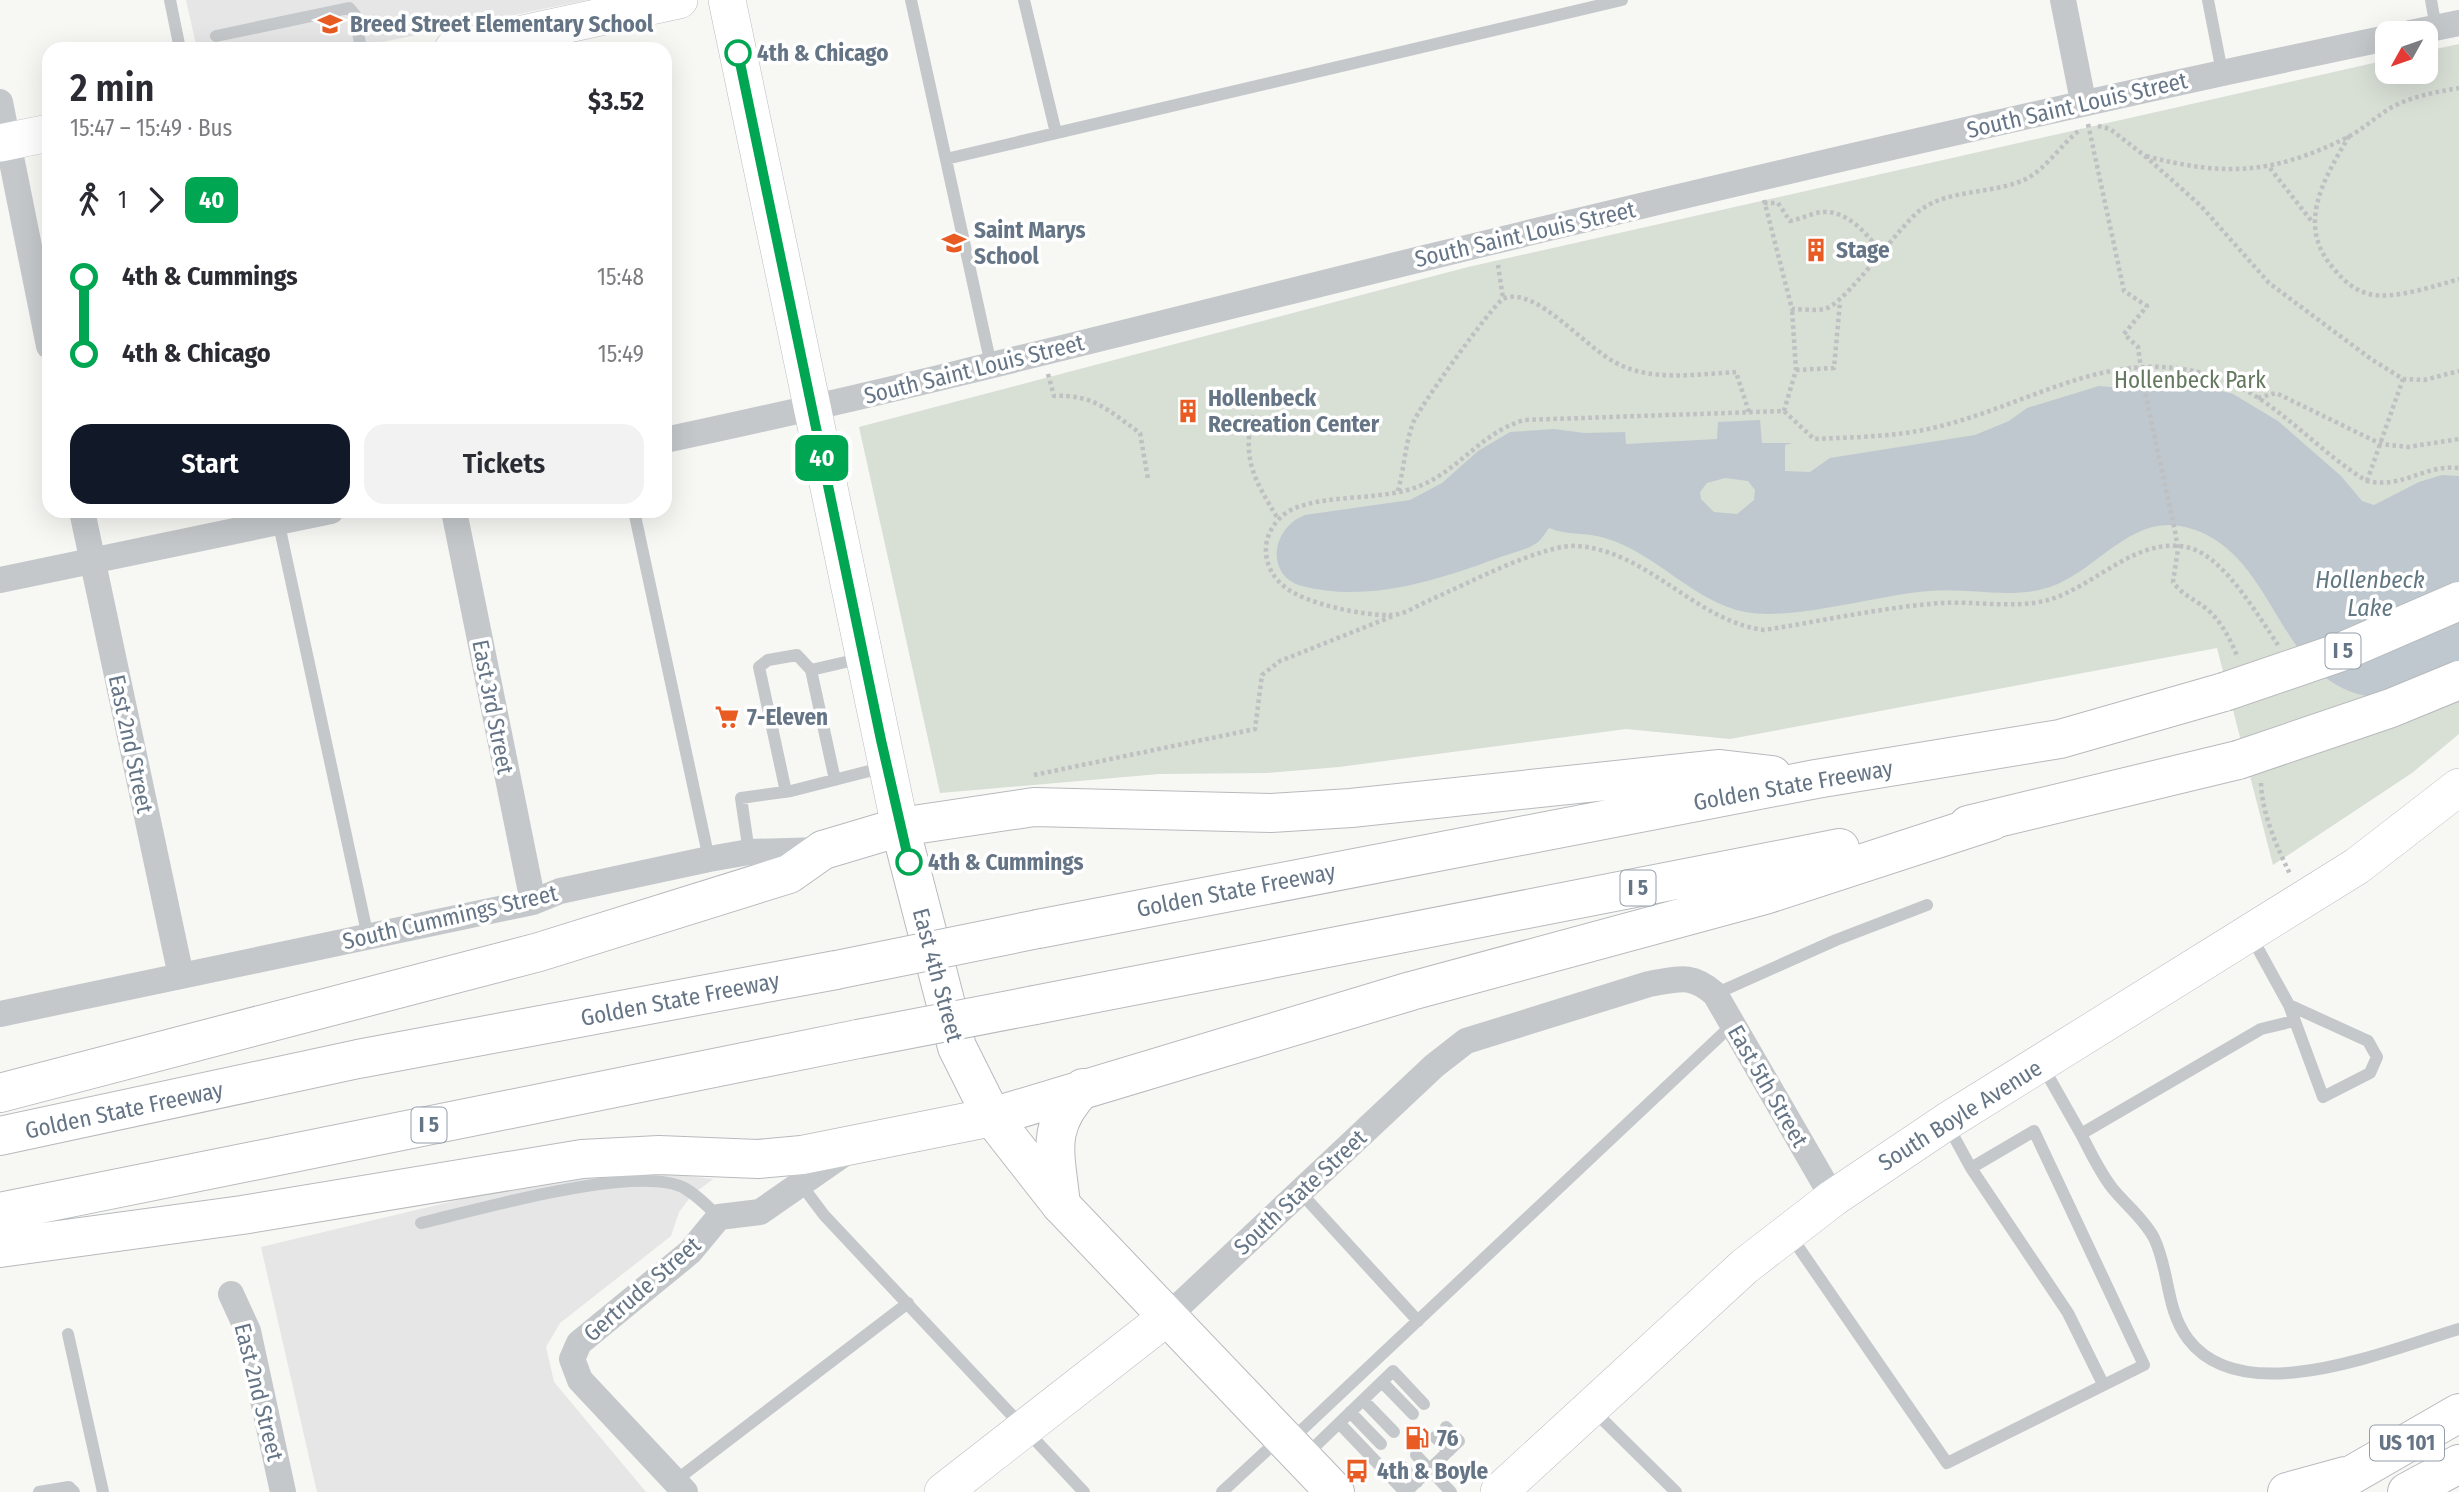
<!DOCTYPE html>
<meta charset="utf-8">
<style>
:root{--surface:#fff;--page:#f2f2f3;--text:#2b2b33;--muted:#7c7c81;--accent:#111827}
body{margin:0;font-family:"Fira Sans Condensed",sans-serif;background:var(--page);color:var(--text);height:100vh;display:flex;flex-direction:column;font-size:26px;white-space:nowrap}
*{box-sizing:border-box;margin:0}
p{font-size:23px;color:var(--muted)}
.icon{flex:none;width:38px;height:38px;fill:none;stroke:currentColor;stroke-width:2;stroke-linecap:round;stroke-linejoin:round}
.map{position:relative;flex:1;overflow:hidden}
.details{position:absolute;left:42px;top:42px;width:630px;height:476px;display:flex;flex-direction:column;background:var(--surface);border-radius:21px;box-shadow:0 7px 28px #0002}
.details>*{flex:none}
.badge{padding:0 14px;border-radius:10px;font-size:24px;line-height:46px}
.needle{width:46px;rotate:230deg}
.tools{position:absolute;left:2375px;top:21px;display:grid;gap:14px}
.tools a{display:grid;place-items:center;width:63px;height:63px;border-radius:14px;background:var(--surface);box-shadow:0 7px 28px #0002;font-size:35px}
.map>.badge{position:absolute;translate:-50% -50%;box-shadow:0 0 0 4px #fff}
.legs{display:flex;align-items:center;gap:10px;height:77px;padding:0 28px;font-size:23px}
.legs p{margin-inline-start:auto}
.head{display:flex;align-items:center;justify-content:space-between;height:119px;padding:0 28px}
h1{font-size:38px;font-weight:600;line-height:52px}
.cta{display:flex;gap:14px;margin-top:auto;padding:14px 28px}
.cta a{flex:1;height:80px;border-radius:21px;background:var(--accent);color:#fff;font-size:28px;font-weight:600;line-height:80px;text-align:center}
.cta a+a{background:var(--page);color:var(--text)}
ul{padding:0 28px;list-style:none}
li{display:flex;align-items:center;gap:24px;height:77px;font-size:26px}
li i{display:grid;place-items:center;width:10px;height:100%;margin:0 9px;background:currentColor}
li i::after{content:'';width:18px;height:18px;margin:-9px;border:5px solid;border-radius:50%;background:var(--surface)}
li p{margin-inline-start:auto}
li:first-child i{background:linear-gradient(#0000 50%,currentColor 0)}
li:last-child i{background:linear-gradient(currentColor 50%,#0000 0)}
.map>svg:first-child{display:block}
.built{fill:#e5e6e5}
.green{fill:#d8dfd5}
.water{fill:#bfc8ce;fill-rule:evenodd}
.lines{fill:none;stroke-linecap:round;stroke-linejoin:round}
.secondary-casing{stroke:#b9bdc2;stroke-width:38}
.primary-casing{stroke:#b7bbbf;stroke-width:40}
.highway-casing{stroke:#b7babd;stroke-width:40}
.path{stroke:#bec0c2;stroke-width:4.5;stroke-dasharray:3.5 3.5;stroke-linecap:butt}
.lane{stroke:#c4c8cb;stroke-width:12}
.street{stroke:#c4c8cb;stroke-width:26}
.secondary{stroke:#fff;stroke-width:37}
.primary{stroke:#fff;stroke-width:38}
.highway{stroke:#fff;stroke-width:38}
.highway-bridge-casing{stroke:#b7babd;stroke-width:40;stroke-linecap:butt}
.highway-bridge{stroke:#fff;stroke-width:38}
.line-1-casing{stroke:#fff;stroke-width:16}
.line-1{stroke:#00a651;stroke-width:10}
.stop-1-dot{fill:#fff;stroke:#00a651;stroke-width:3.5}
.labels{text-anchor:middle;stroke-width:7;stroke-linejoin:round;paint-order:stroke}
.shield{fill:#fff;stroke:#939eaa;stroke-width:2}
.shield-label{font-size:21px;font-weight:bold;fill:#657586}
.poi-label{font-size:23px;font-weight:bold;fill:#657586;stroke:#fff;text-anchor:start}
.stop-label{font-size:23px;font-weight:bold;fill:#657586;stroke:#fff;text-anchor:start}
.street-label{font-size:23px;fill:#657586;stroke:#fff}
.park-label{font-size:23px;fill:#647860;stroke:#fff}
.water-label{font-size:24px;font-style:italic;fill:#617782;stroke:#fff}
</style>
<div class="map">
<svg width="2459" height="1492" viewBox="0 0 2459 1492">
<rect width="100%" height="100%" fill="#f7f7f4"/>
<path class="built" d="M186 0H587L348 49H197Z
M625 1168 713 1179 692 1195 679 1212 671 1236 560 1323 546 1347 554 1382 646 1492H317L261 1247 479 1195Z"/>
<path class="green" d="M2459 44V734L2412 773 2273 865 2217 648 1730 739 1626 729 1339 767 1267 773 1159 774 940 793 859 427 1468 267 2387 60V72H2426V51Z"/>
<path class="water" d="M2176 379 2233 394 2278 421 2341 476 2362 501 2374 505 2419 482 2442 475 2459 476V676C2438 684 2416 696 2394 699 2387 701 2376 697 2368 696 2274 681 2277 544 2180 526 2129 517 2095 572 2050 587 2010 600 1969 587 1929 591 1877 595 1794 621 1745 612 1694 602 1656 553 1605 538 1586 532 1568 536 1549 528 1545 533 1541 541 1535 544 1524 551 1508 554 1495 559 1435 581 1366 603 1302 586 1265 576 1271 528 1305 515L1410 500 1442 483 1478 451 1510 432 1554 429 1584 433 1625 432 1626 444 1717 439 1718 422 1760 420 1762 443H1793L1785 445V471L1810 472 1830 458 1975 435 2009 421 2027 408 2099 386 2123 388ZM1725 478 1748 481 1755 490 1754 500 1737 514 1714 512 1701 499 1700 492 1707 483Z"/>
<g class="lines">
<g class="secondary-casing">
<path id="secondary" d="M727 0 900 827
M453 49 679 0
M0 143 49 133
M943 1492 1167 1317
M1499 1492 1745 1266 1833 1198 1946 1122 2357 866 2459 787"/>
</g>
<g class="primary-casing">
<path id="primary" d="M823 850 900 827 957 1047 992 1117 1061 1205 1335 1492"/>
</g>
<g class="highway-casing">
<path id="highway" d="M1968 825 2238 760
M900 827 1034 807 1271 813 1351 808 1720 769 1772 775
M1038 929 1816 779 2060 739 2224 692
M1035 1005 1840 848
M0 1093 539 952 789 874 823 850
M0 1136 358 1059 836 970
M1061 1205C1056 1154 1044 1128 1083 1088
M0 1212 858 1039
M0 1248 242 1215 582 1159 659 1155 758 1159 802 1155 992 1117 1411 991 1765 895 1992 821
M2287 1492 2345 1476
M2322 1492 2459 1413
M2407 1492 2459 1464"/>
</g>
<path class="path" d="M2088 124 2124 291 2147 306 2124 334 2138 347 2143 383 2175 531 2178 549 2173 582C2182 595 2196 600 2208 610 2223 624 2230 639 2238 658
M2098 126 2110 129 2145 156 2201 206 2269 283 2371 359 2403 379 2424 380 2459 371
M2349 136C2324 179 2295 225 2334 269 2344 281 2354 290 2369 294 2393 300 2435 286 2459 279
M2146 156C2225 177 2274 174 2348 137 2363 129 2377 116 2392 107 2413 96 2436 92 2459 88
M2270 168 2313 223
M1764 200 1792 309C1802 309 1814 311 1824 309 1844 306 1896 230 1919 211 1949 188 1992 195 2026 179 2046 169 2062 143 2081 129
M1764 203H1778L1790 221C1801 219 1812 213 1822 212 1847 210 1867 234 1880 251
M1498 265 1503 298
M1796 370 1834 368 1840 302
M1048 374 1054 396C1094 394 1109 411 1140 433L1148 479
M2258 398 2276 393 2381 444 2408 447 2459 439
M1784 411 1796 370 1792 309
M1253 415C1241 460 1256 482 1278 519
M2367 481 2403 379
M1398 491C1404 469 1405 445 1413 423 1417 410 1494 303 1503 299 1506 297 1515 296 1518 297 1555 304 1592 357 1630 369 1663 380 1702 374 1736 372L1749 412
M2278 645C2259 617 2224 557 2190 548 2138 534 2095 587 2048 600 2016 609 1976 601 1942 603 1883 607 1823 621 1764 630 1695 621 1650 552 1578 546 1544 543 1465 585 1430 600 1418 605 1404 615 1391 615 1365 616 1305 604 1285 587 1272 577 1265 563 1266 546 1268 530 1278 516 1293 509 1329 493 1382 502 1422 485 1461 468 1481 433 1524 420L1784 411 1814 439C1857 437 1899 437 1941 426 2040 401 2119 340 2224 380 2278 401 2318 452 2367 481 2404 489 2424 464 2459 468
M1034 775 1255 729 1262 675 1280 661 1393 616
M2261 783C2262 814 2277 847 2290 874"/>
<path class="lane" d="M170 0 180 49
M911 0 991 365
M1024 0 1056 133
M2208 0 2222 72
M2431 0 2436 28
M216 36 349 8 355 15 361 49
M946 159 1622 0
M634 511 709 859
M278 520 368 937
M835 780 811 670 863 658
M786 792 759 667 768 660 797 655 811 670
M749 852 741 798 791 791 885 767
M2251 936 2289 1005 2323 1097 2370 1073 2377 1057 2368 1041 2289 1005
M1715 994 1836 940 1927 905
M2042 1065 2081 1134 2261 1029 2294 1021
M2081 1134C2091 1153 2100 1173 2113 1189 2127 1206 2144 1219 2154 1238 2170 1271 2165 1308 2188 1339 2243 1412 2387 1350 2459 1329
M1971 1168 2068 1313 2103 1384
M800 1183 824 1215 1084 1492
M1300 1192 1418 1321
M421 1223C477 1210 641 1162 686 1189 698 1196 709 1208 719 1217
M1790 1235 1947 1463 2144 1365 2034 1131 1971 1168 1947 1124
M68 1334 103 1492
M1382 1382 1413 1414
M1363 1400 1394 1432
M1594 1411 1676 1492
M1350 1412 1381 1444
M1339 1423 1405 1492
M1435 1437 1449 1451
M1291 1440 1733 1024
M1306 1455 1393 1371 1424 1404
M1416 1455 1451 1492
M1403 1467 1417 1482
M675 1481 908 1303
M39 1492 69 1487 74 1492
M1222 1492 1278 1440
M1406 1492 1459 1441 1446 1427"/>
<path class="street" d="M2063 0 2083 101
M2410 33 2459 23
M0 102 49 346
M665 440C920 386 1172 320 1425 258 1745 180 2065 105 2387 38
M82 511 181 976
M454 511 533 902
M0 580 331 511
M0 1014 533 902 560 891 709 859 749 852 822 850
M231 1294 248 1331 283 1492
M1167 1317 1434 1066 1466 1041 1649 984C1679 979 1691 973 1715 994L1833 1198
M685 1492 580 1380 572 1359 579 1343 690 1252 719 1217 760 1212 845 1153"/>
<use href="#secondary" class="secondary"/>
<use href="#primary" class="primary"/>
<use href="#highway" class="highway"/>
<g class="highway-bridge-casing">
<path id="highway-bridge" d="M2224 692 2341 652 2459 601
M2238 760 2391 708 2459 680
M836 970 1038 929
M858 1039 1035 1005"/>
</g>
<use href="#highway-bridge" class="highway-bridge"/>
</g>
<g class="lines">
<g class="line-1-casing">
<path id="line-1" d="M738 53 881 740 909 862"/>
</g>
<use href="#line-1" class="line-1"/>
</g>
<defs>
<g id="school-bare" transform="scale(1.89)"><path d="M0-5L7-2L0 1L-7-2ZM-4 1L0 2.5L4 1V4Q0 6-4 4Z" fill="#e85b23" stroke="#fff" stroke-width="2.5" paint-order="stroke"/></g>
<g id="building-bare" transform="scale(1.89)"><path d="M-4-6H4V6H1V3H-1V6H-4ZM-2.5-4.3h1.7v1.8h-1.7ZM.8-4.3h1.7v1.8H.8ZM-2.5-1h1.7V.8h-1.7ZM.8-1h1.7V.8H.8Z" fill="#e85b23" stroke="#fff" stroke-width="2.5" paint-order="stroke"/></g>
<g id="supermarket-bare" transform="scale(1.89)"><path d="M-6-5.5h2.5l.6 2H6L4.5 2H-2.5L-4.4-4H-6ZM-1.5 3.2a1.3 1.3 0 1 0 .1 0ZM3 3.2a1.3 1.3 0 1 0 .1 0Z" fill="#e85b23" stroke="#fff" stroke-width="2.5" paint-order="stroke"/></g>
<g id="fuel-bare" transform="scale(1.89)"><path d="M-5.5-6h7V0h2V4h1.3V-2.5L3-4.5l.8-.8L6-3V5H2.5V1h-1V6h-7ZM-4.2-4.7v3.2H.2V-4.7Z" fill="#e85b23" stroke="#fff" stroke-width="2.5" paint-order="stroke"/></g>
<g id="bus-bare" transform="scale(1.89)"><path d="M-5-6H5V4H4V6H2V4H-2V6H-4V4H-5ZM-3.5-4V0h7V-4ZM-3.5 1.2v1.5H-2V1.2ZM2 1.2v1.5H3.5V1.2Z" fill="#e85b23" stroke="#fff" stroke-width="2.5" paint-order="stroke"/></g>
</defs>
<g fill-rule="evenodd">
<use href="#school-bare" x="330" y="24"/>
<use href="#school-bare" x="954" y="243"/>
<use href="#building-bare" x="1816" y="250"/>
<use href="#building-bare" x="1188" y="411"/>
<use href="#supermarket-bare" x="727" y="717"/>
<use href="#fuel-bare" x="1417" y="1438"/>
<use href="#bus-bare" x="1357" y="1471"/>
</g>
<g class="stop-1-dot">
<circle cx="738" cy="53" r="12"/>
<circle cx="909" cy="862" r="12"/>
</g>
<g class="labels">
<g class="shield">
<rect x="2325.5" y="633.5" width="35" height="35" rx="5"/>
<rect x="1620.5" y="870.5" width="35" height="35" rx="5"/>
<rect x="411.5" y="1107.5" width="35" height="35" rx="5"/>
<rect x="2370" y="1425.5" width="74" height="35" rx="5"/>
</g>
<g class="shield-label">
<text x="2343" y="658">I 5</text>
<text x="1638" y="895">I 5</text>
<text x="429" y="1132">I 5</text>
<text x="2407" y="1450">US 101</text>
</g>
<g class="poi-label">
<text x="350" y="32">Breed Street Elementary School</text>
<text x="974" y="238">Saint Marys<tspan x="974" dy="26">School</tspan></text>
<text x="1836" y="258">Stage</text>
<text x="1208" y="406">Hollenbeck<tspan x="1208" dy="26">Recreation Center</tspan></text>
<text x="747" y="725">7-Eleven</text>
<text x="1437" y="1446">76</text>
<text x="1377" y="1479">4th &amp; Boyle</text>
</g>
<g class="stop-label">
<text x="757" y="61">4th &amp; Chicago</text>
<text x="928" y="870">4th &amp; Cummings</text>
</g>
<g class="street-label">
<text transform="translate(2077 105) rotate(-13)" y="8">South Saint Louis Street</text>
<text transform="translate(1525 234) rotate(-13)" y="8">South Saint Louis Street</text>
<text transform="translate(974 369) rotate(-14)" y="8">South Saint Louis Street</text>
<text transform="translate(493 707) rotate(79)" y="8">East 3rd Street</text>
<text transform="translate(131 744) rotate(78)" y="8">East 2nd Street</text>
<text transform="translate(1793 785) rotate(-10)" y="8">Golden State Freeway</text>
<text transform="translate(1236 890) rotate(-11)" y="8">Golden State Freeway</text>
<text transform="translate(450 917) rotate(-13)" y="8">South Cummings Street</text>
<text transform="translate(938 975) rotate(75)" y="8">East 4th Street</text>
<text transform="translate(680 999) rotate(-11)" y="8">Golden State Freeway</text>
<text transform="translate(1768 1086) rotate(60)" y="8">East 5th Street</text>
<text transform="translate(124 1110) rotate(-12)" y="8">Golden State Freeway</text>
<text transform="translate(1960 1115) rotate(-32)" y="8">South Boyle Avenue</text>
<text transform="translate(1300 1192) rotate(-43)" y="8">South State Street</text>
<text transform="translate(642 1289) rotate(-41)" y="8">Gertrude Street</text>
<text transform="translate(259 1392) rotate(76)" y="8">East 2nd Street</text>
</g>
<g class="park-label">
<text x="2190" y="388">Hollenbeck Park</text>
</g>
<g class="water-label">
<text x="2370" y="588">Hollenbeck<tspan x="2370" dy="28">Lake</tspan></text>
</g>
</g>
</svg>
<div class="tools">
<a><svg class="needle" viewBox="-14 -14 28 28"><path d="M0-13l5 13h-10z" fill="#e53935"/><path d="M0 13l5-13h-10z" fill="#7c7c81"/></svg></a>
</div>
<b class="badge" style="left:822px;top:458px;background:#00a651;color:#fff">40</b>
<section class="details">
<div class="head"><div><h1>2 min</h1><p>15:47 – 15:49 · Bus</p></div><b>$3.52</b></div>
<div class="legs"><svg class="icon" aria-label="walk" viewBox="0 0 24 24"><circle cx="13" cy="4" r="2"/><path d="M13 8l-2 6 4 7M11 14l-3 7M7 12l3-4h3l4 4"/></svg>1<svg class="icon" aria-label="forward" viewBox="0 0 24 24"><path d="M9 5l7 7-7 7"/></svg><b class="badge" style="background:#00a651;color:#fff">40</b></div>
<ul>
<li><i style="color:#00a651"></i><b>4th &amp; Cummings</b><p>15:48</p></li>
<li><i style="color:#00a651"></i><b>4th &amp; Chicago</b><p>15:49</p></li>
</ul>
<div class="cta"><a>Start</a><a>Tickets</a></div>
</section>
</div>
